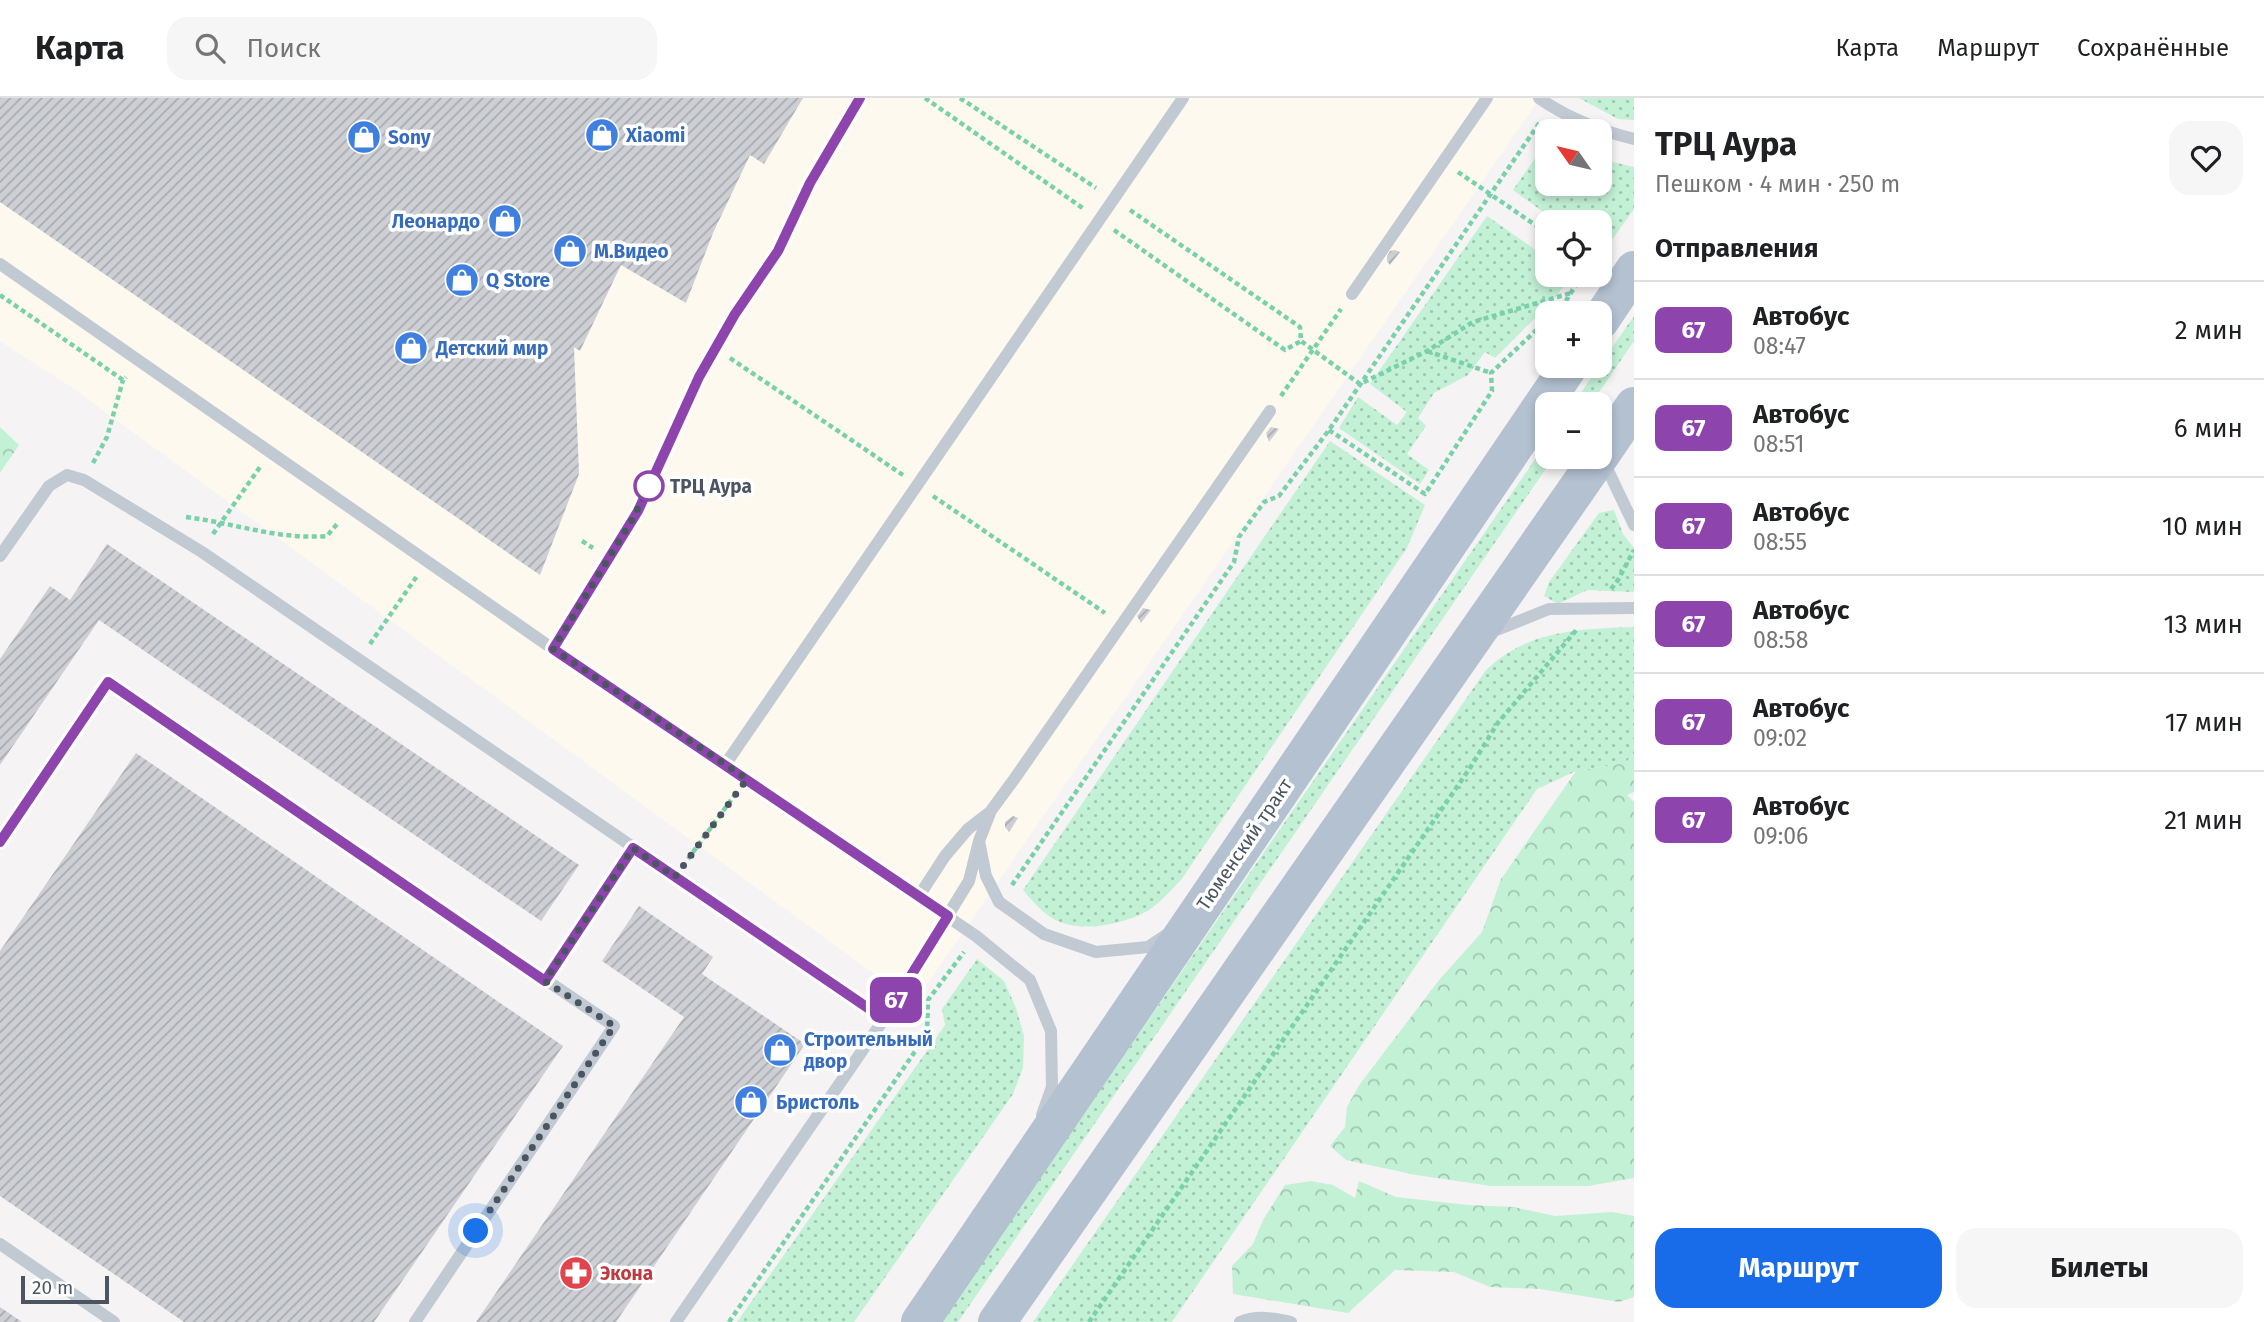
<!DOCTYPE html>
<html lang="ru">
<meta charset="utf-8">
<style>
:root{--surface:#fff;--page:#f6f6f6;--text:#202124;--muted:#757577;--line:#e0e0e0;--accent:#196ce9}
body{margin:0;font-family:"Fira Sans",sans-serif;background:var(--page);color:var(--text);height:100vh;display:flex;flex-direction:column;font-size:26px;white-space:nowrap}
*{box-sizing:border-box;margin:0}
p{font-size:23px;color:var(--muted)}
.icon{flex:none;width:38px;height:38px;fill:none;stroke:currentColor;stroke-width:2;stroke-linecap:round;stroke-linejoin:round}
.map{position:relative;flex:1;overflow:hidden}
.drawer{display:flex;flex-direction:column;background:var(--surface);width:630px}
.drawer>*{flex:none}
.badge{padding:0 14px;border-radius:10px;font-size:24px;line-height:46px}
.needle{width:46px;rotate:304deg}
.buttons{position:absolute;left:1535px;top:21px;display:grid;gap:14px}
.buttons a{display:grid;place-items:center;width:77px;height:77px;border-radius:14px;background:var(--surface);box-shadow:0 4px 10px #0003;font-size:35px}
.scale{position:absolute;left:21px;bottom:18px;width:88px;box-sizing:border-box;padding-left:7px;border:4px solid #4a5561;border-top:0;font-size:19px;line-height:24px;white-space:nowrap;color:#4a5561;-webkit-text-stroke:5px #fff;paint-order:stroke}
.you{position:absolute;width:35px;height:35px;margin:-18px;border:5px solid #fff;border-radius:50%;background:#1a73e8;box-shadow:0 0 0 10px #1a73e833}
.map>.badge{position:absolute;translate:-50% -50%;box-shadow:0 0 0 4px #fff}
h2{padding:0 21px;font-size:26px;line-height:63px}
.round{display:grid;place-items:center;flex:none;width:74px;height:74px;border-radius:21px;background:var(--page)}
.overview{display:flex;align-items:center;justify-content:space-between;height:119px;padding:0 21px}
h1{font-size:33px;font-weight:700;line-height:52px}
.primary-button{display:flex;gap:14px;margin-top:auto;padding:14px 21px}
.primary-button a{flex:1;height:80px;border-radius:21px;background:var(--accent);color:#fff;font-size:28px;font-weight:700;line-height:80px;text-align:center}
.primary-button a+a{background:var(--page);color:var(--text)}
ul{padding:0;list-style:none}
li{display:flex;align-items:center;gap:21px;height:98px;padding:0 21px;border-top:2px solid var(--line)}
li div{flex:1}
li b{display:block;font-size:26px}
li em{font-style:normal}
li .badge{min-width:77px;font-weight:700;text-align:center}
header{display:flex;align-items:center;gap:42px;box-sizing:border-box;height:98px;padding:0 35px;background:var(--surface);border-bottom:2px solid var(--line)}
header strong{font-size:33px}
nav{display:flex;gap:38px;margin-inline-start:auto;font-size:24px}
.search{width:490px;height:63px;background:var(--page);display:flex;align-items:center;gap:18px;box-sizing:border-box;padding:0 24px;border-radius:21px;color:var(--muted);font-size:26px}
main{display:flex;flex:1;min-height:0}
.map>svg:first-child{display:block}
.commercial{fill:#fdf9ef}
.grass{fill:url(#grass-dots)}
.forest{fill:url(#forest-crowns)}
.building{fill:url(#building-hatch)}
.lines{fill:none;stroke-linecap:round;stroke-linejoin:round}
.path{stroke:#79d1a9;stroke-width:4.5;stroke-dasharray:5 3.5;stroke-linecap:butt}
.lane{stroke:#c1c9d2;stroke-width:12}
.primary{stroke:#b3c1d1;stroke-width:38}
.line-casing{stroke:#fff;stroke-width:16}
.line{stroke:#8e44ad;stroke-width:10}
.walk{stroke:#4a5561;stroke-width:7;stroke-dasharray:0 12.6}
.stop-dot{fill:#fff;stroke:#8e44ad;stroke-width:3.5}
.labels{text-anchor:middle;stroke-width:7;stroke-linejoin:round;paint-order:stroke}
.shop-label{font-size:19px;font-weight:bold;fill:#366cbe;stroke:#fff;text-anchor:start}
.stop-label{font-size:19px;font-weight:bold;fill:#4a5561;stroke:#fff;text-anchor:start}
.street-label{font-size:19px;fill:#4a5561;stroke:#fff}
.health-label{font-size:19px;font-weight:bold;fill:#be3a42;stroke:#fff;text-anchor:start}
</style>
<header>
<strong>Карта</strong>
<div class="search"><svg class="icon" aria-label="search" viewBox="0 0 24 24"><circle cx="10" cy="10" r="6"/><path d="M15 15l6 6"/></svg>Поиск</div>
<nav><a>Карта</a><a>Маршрут</a><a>Сохранённые</a></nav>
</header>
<main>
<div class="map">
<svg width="1634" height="1224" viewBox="0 0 1634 1224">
<defs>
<pattern id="grass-dots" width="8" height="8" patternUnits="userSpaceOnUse" patternTransform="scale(1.75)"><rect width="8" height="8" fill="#c3f1d6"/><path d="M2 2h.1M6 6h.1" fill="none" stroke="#a0c6b1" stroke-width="1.8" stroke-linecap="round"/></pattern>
<pattern id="forest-crowns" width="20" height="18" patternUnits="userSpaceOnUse" patternTransform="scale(1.75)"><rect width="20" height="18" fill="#c3f1d6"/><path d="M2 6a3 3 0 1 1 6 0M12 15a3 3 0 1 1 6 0" fill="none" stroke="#a0c6b1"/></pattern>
<pattern id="building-hatch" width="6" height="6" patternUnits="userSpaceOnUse" patternTransform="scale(1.75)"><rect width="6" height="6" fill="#cdcfd5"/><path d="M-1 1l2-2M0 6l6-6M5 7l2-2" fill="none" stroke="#a8abb0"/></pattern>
</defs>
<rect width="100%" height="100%" fill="#f5f3f3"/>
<path class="commercial" d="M0 0H1540L914 905 71 289 0 243Z"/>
<path class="grass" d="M1579 0H1634V22L1618 21Z
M1547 43V86H1600V61L1634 69V111L1601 157 1600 124H1557L1513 92Z
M1487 118 1547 160V177H1572L1555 200 1495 260 1485 254 1468 277 1434 295 1418 320 1426 328 1407 356 1429 372 1420 386 1339 330 1358 299 1397 327 1407 314 1370 286Z
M1634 218V243L1591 306H1573Z
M1330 343 1425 407 1407 450 1181 782C1171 792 1160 805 1149 812 1125 826 1086 834 1060 824 1045 818 1033 804 1023 792Z
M1547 344V359H1554L958 1224H940Z
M1614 412 1623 436 1634 450V494L1587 492 1558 506 1544 498 1549 484 1599 415Z
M1634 529V656L1625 665 1576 673 1537 691 1172 1224H1033L1486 572C1528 532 1579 531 1634 529Z
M977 861 1004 883 1016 910 1024 938 1023 970 1013 996 854 1224H737L945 927 942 911Z"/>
<path class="forest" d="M0 329 19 347 0 375Z
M1634 656V694L1627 697 1634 704V1080L1588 1088H1491L1416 1077 1346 1062 1330 1048 1345 1029 1347 1009 1360 986 1439 882 1482 834 1501 781 1576 673 1625 665Z
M1311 1083 1333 1087 1355 1100 1359 1083 1396 1099 1468 1107 1514 1109 1555 1118 1612 1114 1634 1118V1199L1619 1204 1540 1191 1490 1189 1454 1174 1395 1172 1348 1215 1233 1196 1232 1168 1253 1146 1263 1122 1285 1087Z"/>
<path class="building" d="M0 0H803L764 66 750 57 713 135 686 205 621 167 580 253 574 249 579 376 540 477 0 104Z
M1395 152 1400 154 1390 167 1387 163V158L1390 153Z
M1271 329 1279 331 1269 344 1266 335Z
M107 446 579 767 541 823 99 522 0 667V561L50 488 70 502Z
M1143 510 1151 512 1141 525 1137 518Z
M136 655 563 948 374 1224H184L0 1098V853Z
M1013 718 1018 720 1009 734 1005 729V724Z
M639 808 713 859 702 876 805 946 616 1224H476L684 919 602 863Z
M0 1209 22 1224H0Z"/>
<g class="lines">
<path class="path" d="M925 0 1084 111
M960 0 1096 90
M1458 74 1547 135
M1130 112 1300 229 1301 243 1360 286 1427 253 1473 224 1571 195
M1114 132 1285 252 1301 243
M0 197 123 282 126 279
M1554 215 1564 206 1582 177
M1427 253 1491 275
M730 260 903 377
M1281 298 1341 211
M1329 332 1425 396 1492 293 1491 275 1547 222
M93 365 107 339 123 282
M933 398 1105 515
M186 419C234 425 278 442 327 438L337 426
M213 436 260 369
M582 443 593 450
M1611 491 1618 482 1634 452
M370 546 417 478
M688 761 734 698
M1012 787 1234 464 1239 439 1264 404 1279 398 1329 332 1540 24
M729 1224 927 936 928 902 964 854
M1089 1224 1470 670 1497 626 1578 530"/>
<path class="lane" d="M1539 0C1566 19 1602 33 1634 41
M0 166 553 551 976 838 1030 882 1051 933 1052 989 1042 1017
M1352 196 1487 0
M1604 364 1634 427
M0 458 49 388 67 377 84 382 202 454 884 921
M1489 535 1549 511 1634 510
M553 551 638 413 699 279 735 216 778 153 810 85 860 0
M725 667 1183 0
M990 715 979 743 986 778 999 804 1044 836 1096 854 1148 849 1166 837
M0 744 108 585 614 928 415 1224
M919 798 945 758 968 731 990 714 1015 680 1270 313
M545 883 633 750
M0 1146 114 1224
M676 1224 884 921 969 783 979 743
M1240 1224C1256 1217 1274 1220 1291 1224"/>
<path class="primary" d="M1600 223 1634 172
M1600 358 1634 308
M920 1224 1569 268
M997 1224 1599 359"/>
</g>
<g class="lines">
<g class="line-casing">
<path id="line" d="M0 744 108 584 545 883 633 750 884 921 948 818 553 551 638 413 699 279 735 216 778 153 810 85 860 0"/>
</g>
<use href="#line" class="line"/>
<path class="walk" d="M476 1133 614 928 545 883 633 750 675 779 747 681 553 551 632 422 649 388"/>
</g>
<defs>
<g id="shop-disc" transform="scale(1.75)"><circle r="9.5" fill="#3f7fe0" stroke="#fff"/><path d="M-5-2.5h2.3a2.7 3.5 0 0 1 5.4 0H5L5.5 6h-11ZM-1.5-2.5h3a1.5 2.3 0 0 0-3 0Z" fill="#fff"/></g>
<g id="pharmacy-disc" transform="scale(1.75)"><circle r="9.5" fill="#e0444e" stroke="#fff"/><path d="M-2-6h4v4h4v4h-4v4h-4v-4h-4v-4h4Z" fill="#fff"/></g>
</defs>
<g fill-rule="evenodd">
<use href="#shop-disc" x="602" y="37"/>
<use href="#shop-disc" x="364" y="39"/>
<use href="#shop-disc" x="505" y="123"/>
<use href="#shop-disc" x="570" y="153"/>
<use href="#shop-disc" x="462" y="182"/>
<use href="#shop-disc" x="411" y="250"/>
<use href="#shop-disc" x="780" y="952"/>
<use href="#shop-disc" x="751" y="1004"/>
<use href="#pharmacy-disc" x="576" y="1175"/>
</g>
<circle class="stop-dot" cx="649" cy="388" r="14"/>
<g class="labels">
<g class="shop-label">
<text x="626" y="44">Xiaomi</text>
<text x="388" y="46">Sony</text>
<text x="480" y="130" text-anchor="end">Леонардо</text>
<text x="594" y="160">М.Видео</text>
<text x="486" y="189">Q Store</text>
<text x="436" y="257">Детский мир</text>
<text x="804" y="948">Строительный<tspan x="804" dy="22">двор</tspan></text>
<text x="776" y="1011">Бристоль</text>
</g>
<g class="stop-label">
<text x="670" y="395">ТРЦ Аура</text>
</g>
<g class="street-label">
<text transform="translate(1244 746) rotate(-56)" y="7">Тюменский тракт</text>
</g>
<g class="health-label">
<text x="600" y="1182">Экона</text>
</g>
</g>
</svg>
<div class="buttons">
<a><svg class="needle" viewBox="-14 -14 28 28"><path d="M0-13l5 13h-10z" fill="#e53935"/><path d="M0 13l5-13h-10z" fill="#757577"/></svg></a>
<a><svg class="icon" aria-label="locate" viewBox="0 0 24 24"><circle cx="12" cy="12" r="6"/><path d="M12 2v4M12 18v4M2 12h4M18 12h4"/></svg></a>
<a>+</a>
<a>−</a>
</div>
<div class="scale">20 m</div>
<div class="you" style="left:476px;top:1133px"></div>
<b class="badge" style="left:896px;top:902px;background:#8e44ad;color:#fff">67</b>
</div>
<section class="drawer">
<div class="overview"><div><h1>ТРЦ Аура</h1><p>Пешком · 4 мин · 250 m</p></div><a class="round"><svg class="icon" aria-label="heart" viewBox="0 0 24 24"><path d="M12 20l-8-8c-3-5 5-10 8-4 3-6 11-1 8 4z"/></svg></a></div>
<h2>Отправления</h2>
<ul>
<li><span class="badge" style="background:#8e44ad;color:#fff">67</span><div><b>Автобус</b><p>08:47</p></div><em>2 мин</em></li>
<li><span class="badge" style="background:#8e44ad;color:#fff">67</span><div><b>Автобус</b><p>08:51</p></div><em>6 мин</em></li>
<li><span class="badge" style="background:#8e44ad;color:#fff">67</span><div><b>Автобус</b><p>08:55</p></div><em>10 мин</em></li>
<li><span class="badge" style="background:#8e44ad;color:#fff">67</span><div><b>Автобус</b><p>08:58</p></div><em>13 мин</em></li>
<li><span class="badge" style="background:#8e44ad;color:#fff">67</span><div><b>Автобус</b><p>09:02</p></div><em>17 мин</em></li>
<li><span class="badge" style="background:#8e44ad;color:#fff">67</span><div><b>Автобус</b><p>09:06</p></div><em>21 мин</em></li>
</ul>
<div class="primary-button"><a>Маршрут</a><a>Билеты</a></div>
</section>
</main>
